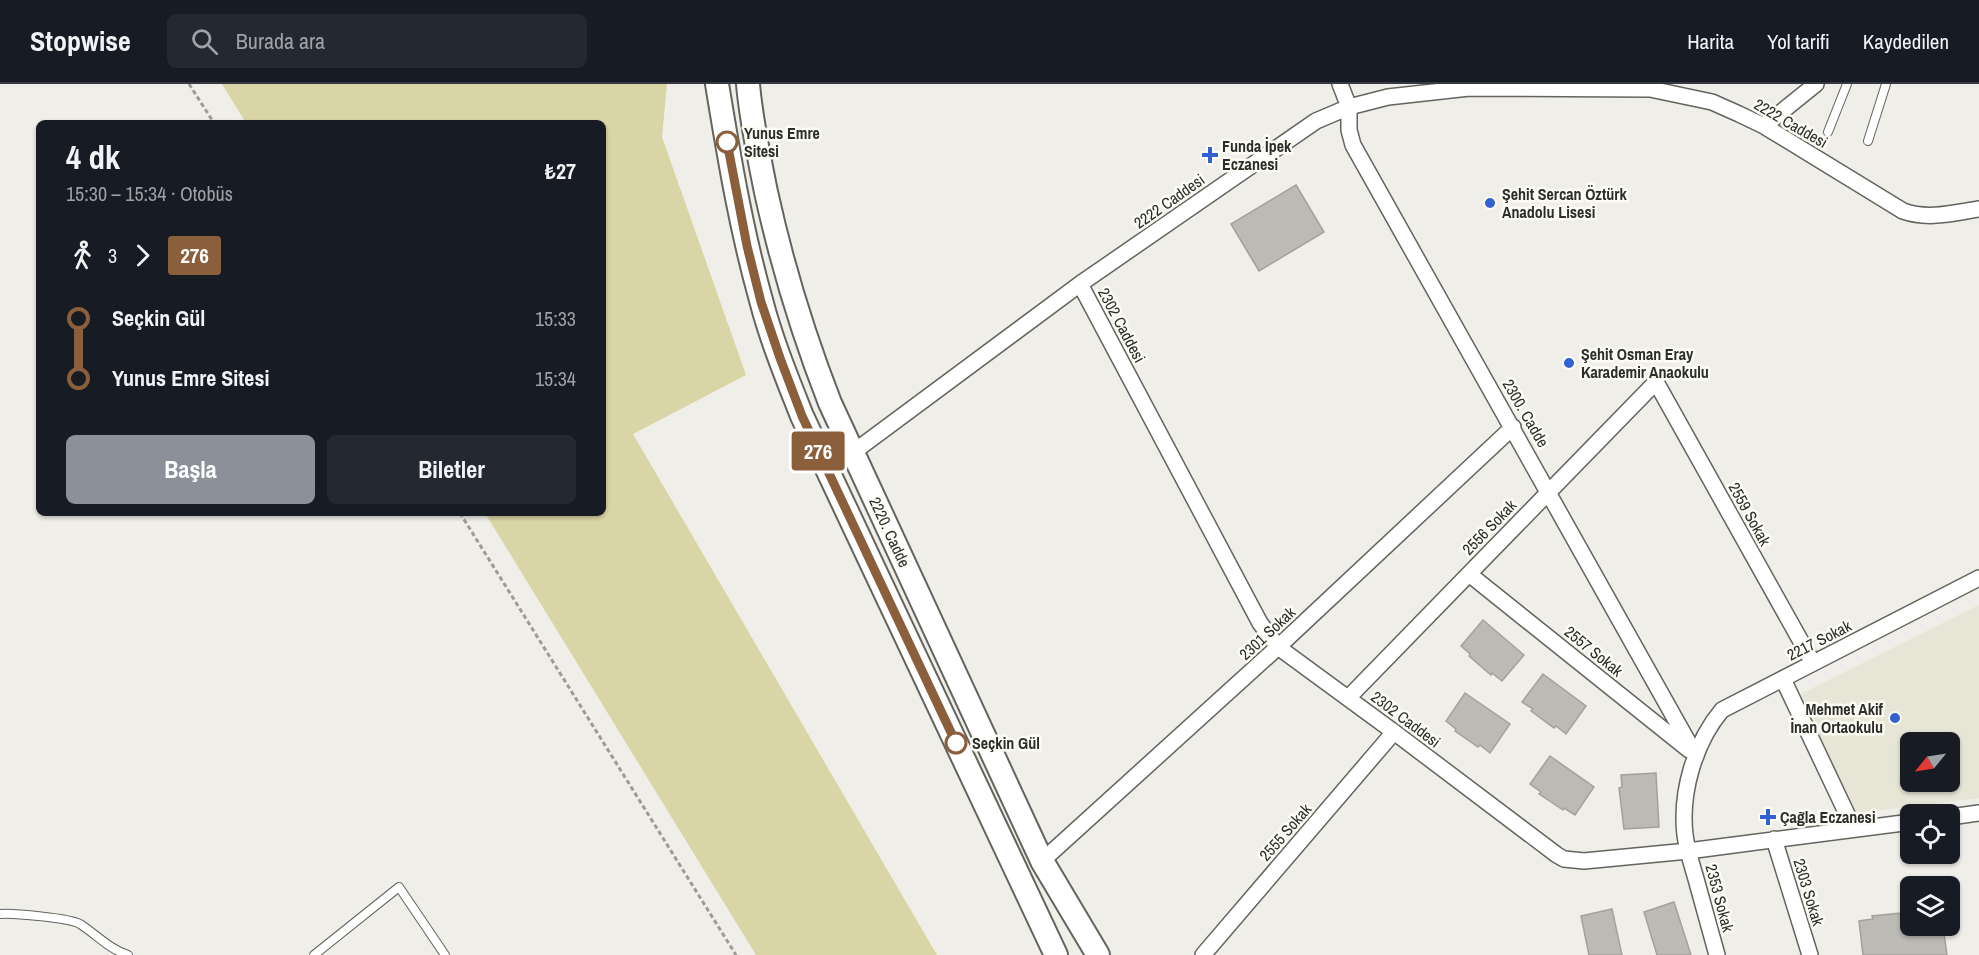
<!DOCTYPE html>
<html lang="tr">
<meta charset="utf-8">
<style>
:root{--surface:#171b24;--page:#242831;--text:#f1f3f6;--muted:#9ea1a6;--line:#363941;--accent:#8c9099}
body{margin:0;font-family:"Archivo Narrow",sans-serif;background:var(--page);color:var(--text);height:100vh;display:flex;flex-direction:column;font-size:22px;white-space:nowrap}
*{box-sizing:border-box;margin:0}
p{font-size:20px;color:var(--muted)}
.icon{flex:none;width:33px;height:33px;fill:none;stroke:currentColor;stroke-width:2;stroke-linecap:round;stroke-linejoin:round}
.map{position:relative;flex:1;overflow:hidden}
.drawer{position:absolute;left:36px;top:36px;width:570px;height:396px;display:flex;flex-direction:column;background:var(--surface);border-radius:9px;box-shadow:0 2px 4px #0004}
.drawer>*{flex:none}
.badge{padding:0 12px;border-radius:4px;font-size:21px;line-height:39px}
.needle{width:39px;rotate:240deg}
.tools{position:absolute;left:1900px;top:648px;display:grid;gap:12px}
.tools a{display:grid;place-items:center;width:60px;height:60px;border-radius:9px;background:var(--surface);box-shadow:0 2px 4px #0004;font-size:30px}
.map>.badge{position:absolute;translate:-50% -50%;box-shadow:0 0 0 3px #fff}
.legs{display:flex;align-items:center;gap:9px;height:66px;padding:0 30px;font-size:20px}
.legs p{margin-inline-start:auto}
.overview{display:flex;align-items:center;justify-content:space-between;height:102px;padding:0 30px}
h1{font-size:33px;font-weight:700;line-height:45px}
.cta{display:flex;gap:12px;margin-top:auto;padding:12px 30px}
.cta a{flex:1;height:69px;border-radius:9px;background:var(--accent);color:#fff;font-size:24px;font-weight:700;line-height:69px;text-align:center}
.cta a+a{background:var(--page);color:var(--text)}
ul{padding:0 30px;list-style:none}
li{display:flex;align-items:center;gap:21px;height:60px;font-size:22px}
li i{display:grid;place-items:center;width:9px;height:100%;margin:0 8px;background:currentColor}
li i::after{content:'';width:15px;height:15px;margin:-8px;border:4px solid;border-radius:50%;background:var(--surface)}
li p{margin-inline-start:auto}
li:first-child i{background:linear-gradient(#0000 50%,currentColor 0)}
li:last-child i{background:linear-gradient(currentColor 50%,#0000 0)}
header{display:flex;align-items:center;gap:36px;box-sizing:border-box;height:84px;padding:0 30px;background:var(--surface);border-bottom:2px solid var(--line)}
header strong{font-size:28px}
nav{display:flex;gap:33px;margin-inline-start:auto;font-size:21px}
.search{width:420px;height:54px;background:var(--page);display:flex;align-items:center;gap:15px;box-sizing:border-box;padding:0 21px;border-radius:9px;color:var(--muted);font-size:22px}
.map>svg:first-child{display:block}
.built{fill:#e6e5d6;fill-rule:evenodd}
.green{fill:#d9d5a6}
.building{fill:#bbbab4;stroke:#a2a19b;stroke-width:1.5}
.lines{fill:none;stroke-linecap:round;stroke-linejoin:round}
.lane-casing{stroke:#64645e;stroke-width:10}
.street-casing{stroke:#64645e;stroke-width:18}
.secondary-casing{stroke:#64645e;stroke-width:26}
.path{stroke:#9c9b97;stroke-width:3;stroke-dasharray:4.5 3;stroke-linecap:butt}
.lane{stroke:#fff;stroke-width:8}
.street{stroke:#fff;stroke-width:15}
.secondary{stroke:#fff;stroke-width:22}
.line-1-casing{stroke:#fff;stroke-width:14}
.line-1{stroke:#8b5e3c;stroke-width:9}
.stop-1-dot{fill:#fff;stroke:#8b5e3c;stroke-width:3}
.poi-dot{fill:#3262d1;stroke:#fcfcf5;stroke-width:2}
.labels{text-anchor:middle;stroke-width:5;stroke-linejoin:round;paint-order:stroke}
.street-label{font-size:16px;fill:#2d2d2b;stroke:#fcfcf5}
.stop-label{font-size:16px;font-weight:bold;fill:#2d2d2b;stroke:#fcfcf5;text-anchor:start}
.poi-label{font-size:16px;font-weight:bold;fill:#2d2d2b;stroke:#fcfcf5;text-anchor:start}
</style>
<header>
<strong>Stopwise</strong>
<div class="search"><svg class="icon" aria-label="search" viewBox="0 0 24 24"><circle cx="10" cy="10" r="6"/><path d="M15 15l6 6"/></svg>Burada ara</div>
<nav><a>Harita</a><a>Yol tarifi</a><a>Kaydedilen</a></nav>
</header>
<div class="map">
<svg width="1979" height="871" viewBox="0 0 1979 871">
<rect width="100%" height="100%" fill="#efeee8"/>
<path class="built" d="M1979 521V714L1855 729 1801 610ZM1911 658H1950V698H1911Z"/>
<path class="green" d="M222 0H667L662 53 746 291 633 350 937 871H756L485 429H603V39H246Z"/>
<path class="building" d="M1296 101 1324 148 1259 187 1231 140Z
M1483 536 1524 571 1502 597 1492 589 1491 591 1469 572 1470 570 1461 562Z
M1543 590 1586 622 1566 650 1556 642 1554 644 1531 627 1533 625 1522 618Z
M1465 609 1510 640 1490 669 1480 661 1478 663 1455 647 1456 645 1446 637Z
M1550 672 1594 703 1575 731 1564 724 1563 726 1539 710 1541 708 1530 700Z
M1656 689 1659 743 1624 745 1619 704 1622 703 1621 691Z
M1674 818 1691 871H1657L1644 828Z
M1612 825 1622 871H1589L1581 832Z
M1911 828V842H1943L1947 871H1863L1859 837 1873 835 1872 832Z"/>
<g class="lines">
<g class="lane-casing">
<path id="lane" d="M1828 48 1847 0
M1868 57 1886 0
M0 830C13 829 70 834 80 840 97 851 109 865 128 871
M314 871 399 803 445 871"/>
</g>
<g class="street-casing">
<path id="street" d="M1340 0 1349 23V46L1353 61 1696 672
M1764 42 1816 0
M1080 200 1260 539 1278 563 1394 648 1557 771 1564 775 1584 777 1688 767 1911 738
M828 387 1080 200 1316 37 1349 23 1388 13 1469 4 1650 5 1712 18 1739 30 1764 42 1903 127C1928 136 1953 129 1979 125
M1469 490 1689 666
M1783 595 1854 745
M1348 614 1656 298 1813 579
M1950 733 1979 729
M1774 755 1810 871
M1042 777 1278 563 1513 343
M1203 871 1394 648
M1717 871C1710 846 1703 821 1696 795 1692 781 1687 766 1685 751 1680 708 1695 658 1722 626L1979 494"/>
</g>
<g class="secondary-casing">
<path id="secondary" d="M717 0C729 73 741 145 761 216 771 255 787 294 802 332L1056 871
M748 0C751 36 759 73 766 108 782 181 803 250 830 319L1042 777 1098 871"/>
</g>
<path class="path" d="M189 0 214 39
M460 429 736 871"/>
<use href="#lane" class="lane"/>
<use href="#street" class="street"/>
<use href="#secondary" class="secondary"/>
</g>
<g class="lines">
<g class="line-1-casing">
<path id="line-1" d="M727 58 747 162 761 218 780 274 802 332 956 659"/>
</g>
<use href="#line-1" class="line-1"/>
</g>
<g class="stop-1-dot">
<circle cx="727" cy="58" r="10"/>
<circle cx="956" cy="659" r="10"/>
</g>
<g class="poi-dot">
<path d="M1207 62h6v6h6v6h-6v6h-6v-6h-6v-6h6z"/>
<circle cx="1490" cy="119" r="6"/>
<circle cx="1569" cy="279" r="6"/>
<circle cx="1895" cy="634" r="6"/>
<path d="M1765 724h6v6h6v6h-6v6h-6v-6h-6v-6h6z"/>
</g>
<g class="labels">
<g class="street-label">
<text transform="translate(1791 39) rotate(30)" y="6">2222 Caddesi</text>
<text transform="translate(1169 117) rotate(-35)" y="6">2222 Caddesi</text>
<text transform="translate(1122 241) rotate(62)" y="6">2302 Caddesi</text>
<text transform="translate(1526 329) rotate(60)" y="6">2300. Cadde</text>
<text transform="translate(1750 430) rotate(61)" y="6">2559 Sokak</text>
<text transform="translate(1489 443) rotate(-46)" y="6">2556 Sokak</text>
<text transform="translate(890 448) rotate(65)" y="6">2220. Cadde</text>
<text transform="translate(1267 549) rotate(-43)" y="6">2301 Sokak</text>
<text transform="translate(1819 556) rotate(-27)" y="6">2217 Sokak</text>
<text transform="translate(1594 567) rotate(39)" y="6">2557 Sokak</text>
<text transform="translate(1406 635) rotate(37)" y="6">2302 Caddesi</text>
<text transform="translate(1285 748) rotate(-49)" y="6">2555 Sokak</text>
<text transform="translate(1809 808) rotate(73)" y="6">2303 Sokak</text>
<text transform="translate(1720 814) rotate(75)" y="6">2353 Sokak</text>
</g>
<g class="stop-label">
<text x="744" y="55">Yunus Emre<tspan x="744" dy="18">Sitesi</tspan></text>
<text x="972" y="665">Seçkin Gül</text>
</g>
<g class="poi-label">
<text x="1222" y="68">Funda İpek<tspan x="1222" dy="18">Eczanesi</tspan></text>
<text x="1502" y="116">Şehit Sercan Öztürk<tspan x="1502" dy="18">Anadolu Lisesi</tspan></text>
<text x="1581" y="276">Şehit Osman Eray<tspan x="1581" dy="18">Karademir Anaokulu</tspan></text>
<text x="1883" y="631" text-anchor="end">Mehmet Akif<tspan x="1883" dy="18">İnan Ortaokulu</tspan></text>
<text x="1780" y="739">Çağla Eczanesi</text>
</g>
</g>
</svg>
<div class="tools">
<a><svg class="needle" viewBox="-14 -14 28 28"><path d="M0-13l5 13h-10z" fill="#e53935"/><path d="M0 13l5-13h-10z" fill="#9ea1a6"/></svg></a>
<a><svg class="icon" aria-label="locate" viewBox="0 0 24 24"><circle cx="12" cy="12" r="6"/><path d="M12 2v4M12 18v4M2 12h4M18 12h4"/></svg></a>
<a><svg class="icon" aria-label="layers" viewBox="0 0 24 24"><path d="M12 4l9 5-9 5-9-5zM3 14l9 5 9-5"/></svg></a>
</div>
<b class="badge" style="left:818px;top:367px;background:#8b5e3c;color:#fff">276</b>
<section class="drawer">
<div class="overview"><div><h1>4 dk</h1><p>15:30 – 15:34 · Otobüs</p></div><b>₺27</b></div>
<div class="legs"><svg class="icon" aria-label="walk" viewBox="0 0 24 24"><circle cx="13" cy="4" r="2"/><path d="M13 8l-2 6 4 7M11 14l-3 7M7 12l3-4h3l4 4"/></svg>3<svg class="icon" aria-label="forward" viewBox="0 0 24 24"><path d="M9 5l7 7-7 7"/></svg><b class="badge" style="background:#8b5e3c;color:#fff">276</b></div>
<ul>
<li><i style="color:#8b5e3c"></i><b>Seçkin Gül</b><p>15:33</p></li>
<li><i style="color:#8b5e3c"></i><b>Yunus Emre Sitesi</b><p>15:34</p></li>
</ul>
<div class="cta"><a>Başla</a><a>Biletler</a></div>
</section>
</div>
